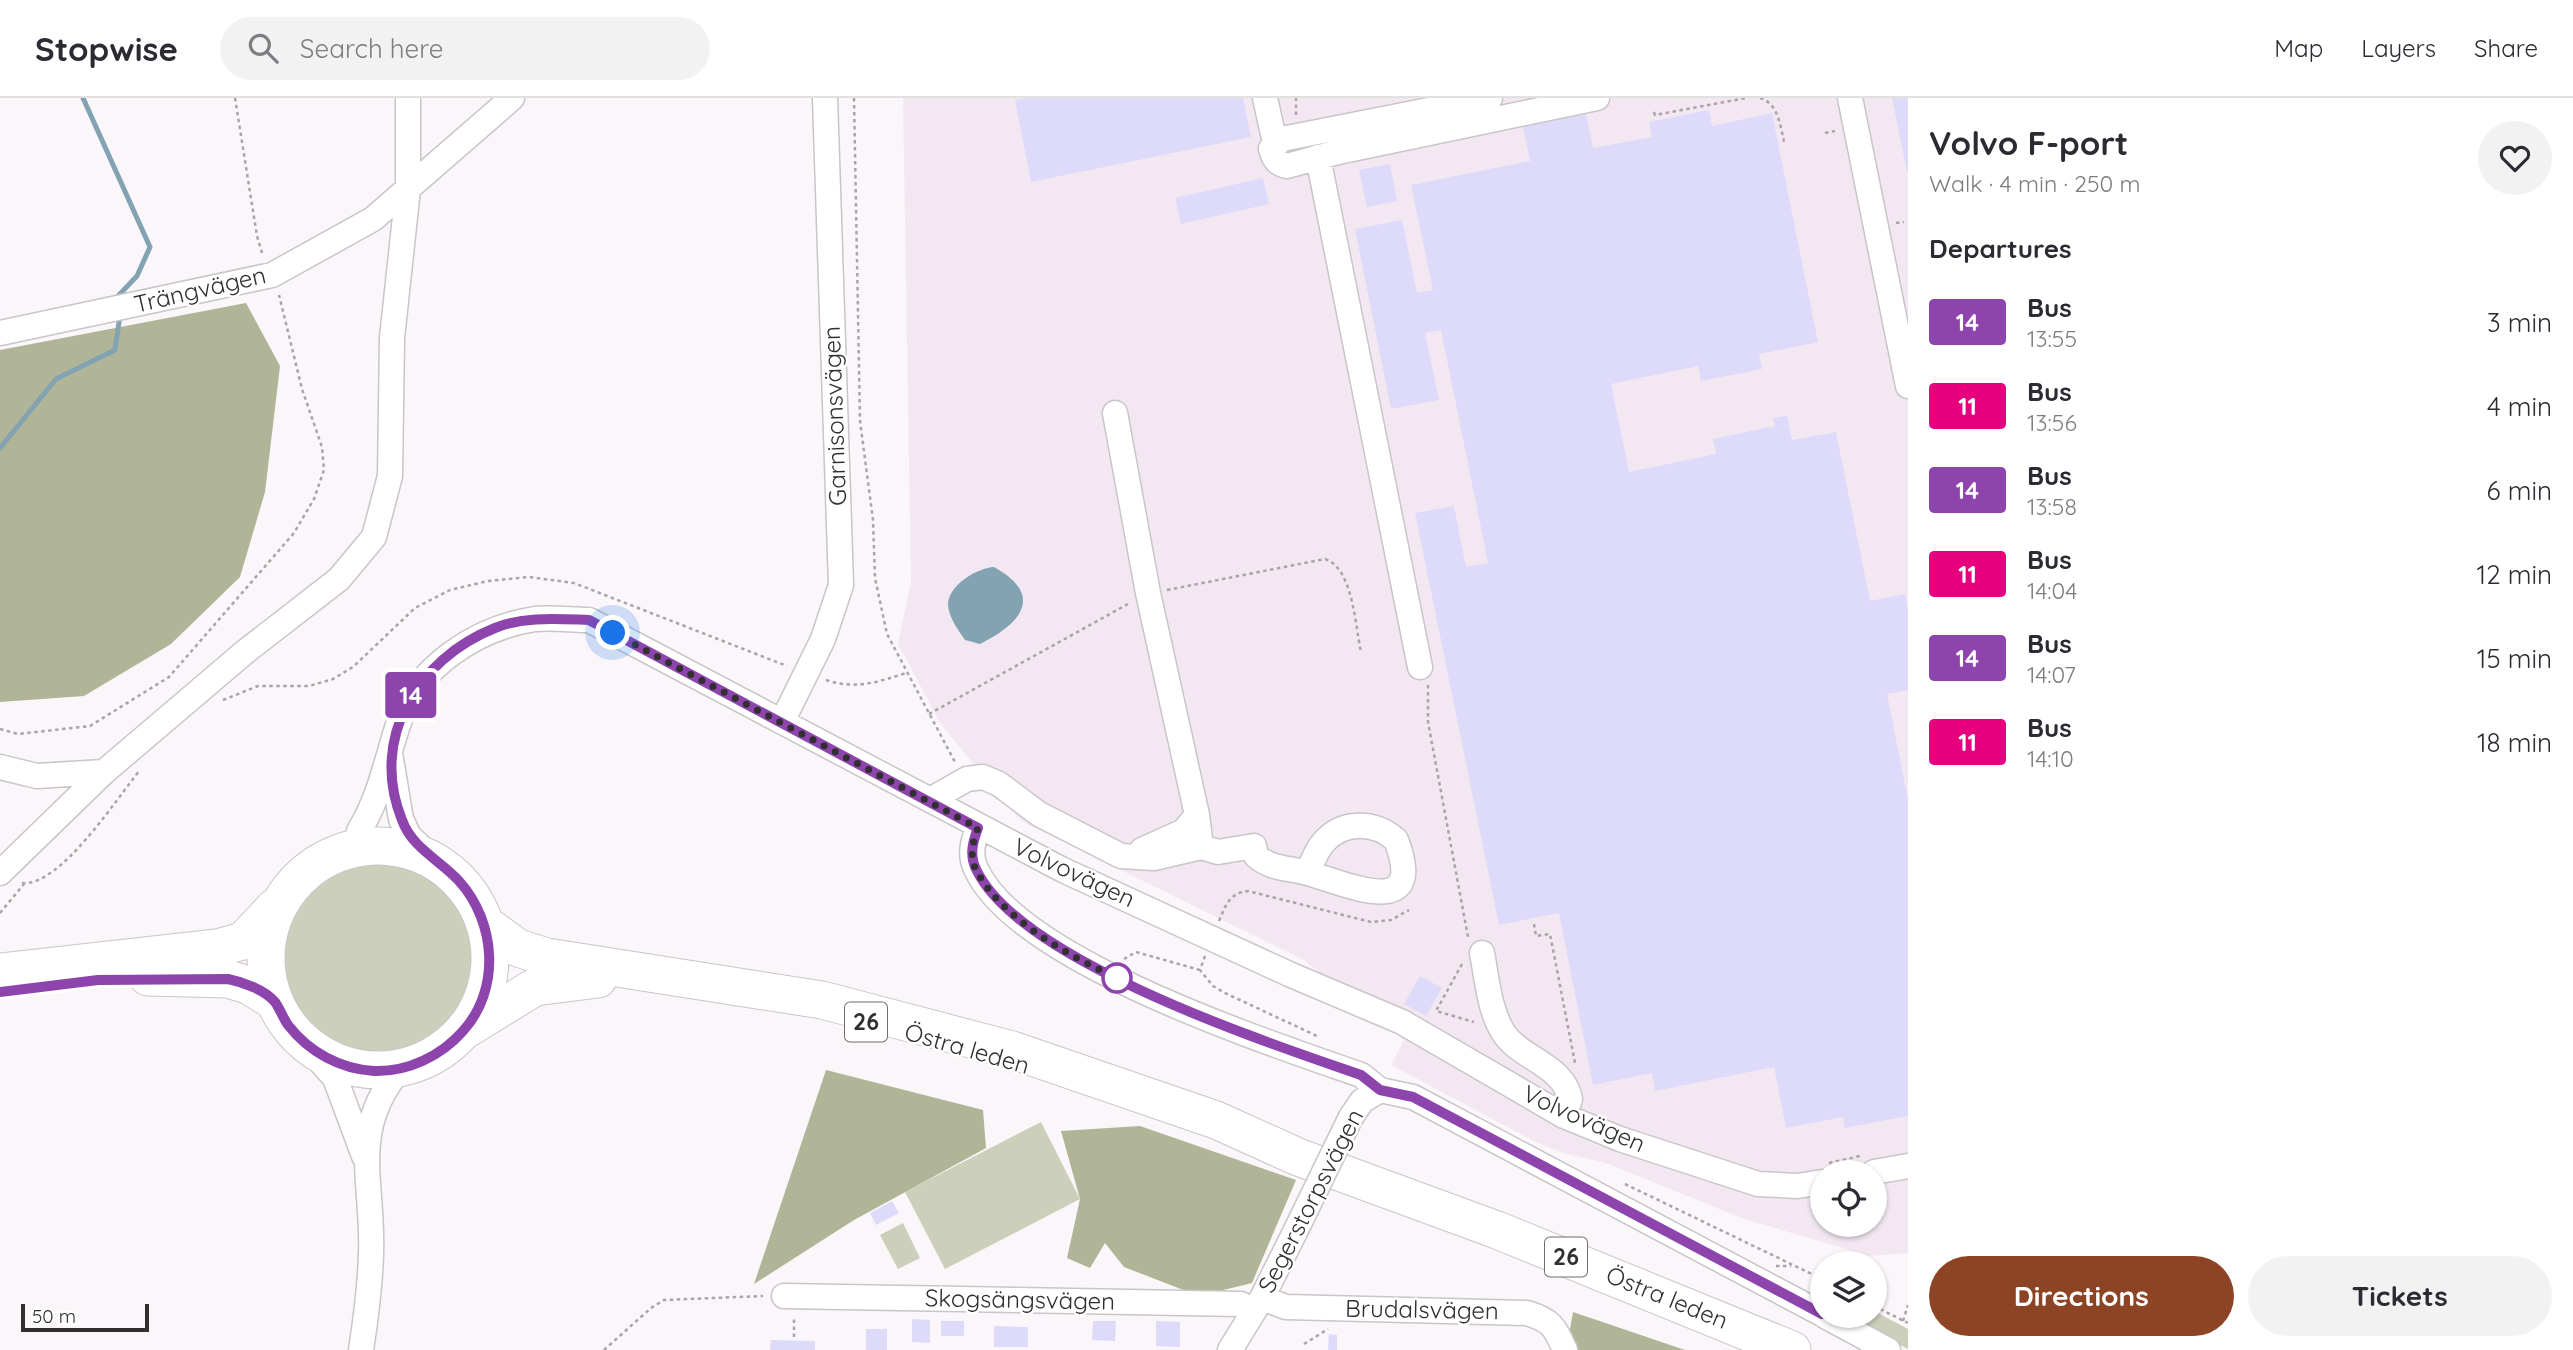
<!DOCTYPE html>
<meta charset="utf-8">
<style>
:root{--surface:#fff;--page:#f2f2f3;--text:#2b2b33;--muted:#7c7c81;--line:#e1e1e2;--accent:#8c4424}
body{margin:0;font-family:Quicksand,sans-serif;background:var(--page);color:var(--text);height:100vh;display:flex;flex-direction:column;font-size:26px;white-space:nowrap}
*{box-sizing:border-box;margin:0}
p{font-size:23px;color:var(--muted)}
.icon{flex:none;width:38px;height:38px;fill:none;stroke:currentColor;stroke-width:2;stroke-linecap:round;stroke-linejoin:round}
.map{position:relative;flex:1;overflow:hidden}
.panel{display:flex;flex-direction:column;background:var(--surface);width:665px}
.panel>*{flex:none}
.badge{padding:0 14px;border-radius:5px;font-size:24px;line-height:46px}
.buttons{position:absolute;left:1810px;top:1062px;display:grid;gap:14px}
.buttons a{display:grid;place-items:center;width:77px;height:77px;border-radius:50%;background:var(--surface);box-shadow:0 2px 5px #0004;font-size:35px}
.scale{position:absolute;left:21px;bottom:18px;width:128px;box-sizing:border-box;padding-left:7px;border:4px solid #312f30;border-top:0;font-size:19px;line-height:24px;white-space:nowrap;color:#312f30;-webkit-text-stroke:5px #fff;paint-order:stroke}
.you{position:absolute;width:35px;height:35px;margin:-18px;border:5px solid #fff;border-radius:50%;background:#1a73e8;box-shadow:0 0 0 10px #1a73e833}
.map>.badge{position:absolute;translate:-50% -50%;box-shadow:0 0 0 4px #fff}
h2{padding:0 21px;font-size:26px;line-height:63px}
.round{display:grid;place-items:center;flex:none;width:74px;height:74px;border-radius:37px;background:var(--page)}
.head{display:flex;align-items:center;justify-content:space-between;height:119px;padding:0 21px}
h1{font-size:33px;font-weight:800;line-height:52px}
.button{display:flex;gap:14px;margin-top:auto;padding:14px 21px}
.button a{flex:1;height:80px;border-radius:42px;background:var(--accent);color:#fff;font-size:28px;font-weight:800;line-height:80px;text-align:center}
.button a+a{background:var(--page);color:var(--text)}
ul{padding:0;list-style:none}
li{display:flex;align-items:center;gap:21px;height:84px;padding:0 21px}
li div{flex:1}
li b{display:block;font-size:26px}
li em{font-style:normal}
li .badge{min-width:77px;font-weight:700;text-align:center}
header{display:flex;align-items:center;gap:42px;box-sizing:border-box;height:98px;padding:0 35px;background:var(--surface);border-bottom:2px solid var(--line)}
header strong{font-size:33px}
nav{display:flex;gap:38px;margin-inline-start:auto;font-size:24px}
.search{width:490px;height:63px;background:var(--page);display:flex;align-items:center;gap:18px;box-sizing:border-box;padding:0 24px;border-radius:38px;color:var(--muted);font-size:26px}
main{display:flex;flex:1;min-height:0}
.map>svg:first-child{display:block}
.built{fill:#f3e8f2;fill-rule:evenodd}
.green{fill:#ccd0ba}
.forest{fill:#b0b597}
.water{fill:#83a3b2}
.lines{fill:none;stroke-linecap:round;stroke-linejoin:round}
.stream{stroke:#83a3b2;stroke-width:5}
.building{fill:#dedbfa}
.minor-casing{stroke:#c9c5c9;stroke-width:27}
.highway-casing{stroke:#c9c5c9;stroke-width:39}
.path{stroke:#a8a4a7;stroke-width:2.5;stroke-dasharray:3.5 3.5;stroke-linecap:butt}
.minor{stroke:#fff;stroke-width:24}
.highway{stroke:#fff;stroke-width:37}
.minor-bridge-casing{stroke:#c9c5c9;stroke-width:27;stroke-linecap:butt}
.minor-bridge{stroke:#fff;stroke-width:24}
.line-casing{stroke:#fff;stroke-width:16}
.line{stroke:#8e44ad;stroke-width:10}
.walk{stroke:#312f30;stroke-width:7;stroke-dasharray:0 12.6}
.stop-dot{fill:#fff;stroke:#8e44ad;stroke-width:3.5}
.labels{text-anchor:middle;stroke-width:5;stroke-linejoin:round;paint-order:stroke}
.shield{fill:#fff;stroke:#6f6d6e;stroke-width:2}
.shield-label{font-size:23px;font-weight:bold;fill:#312f30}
.street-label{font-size:24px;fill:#312f30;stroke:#fff}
</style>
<header>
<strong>Stopwise</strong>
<div class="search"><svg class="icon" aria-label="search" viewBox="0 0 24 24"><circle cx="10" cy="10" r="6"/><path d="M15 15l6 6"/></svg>Search here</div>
<nav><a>Map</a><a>Layers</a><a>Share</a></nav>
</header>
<main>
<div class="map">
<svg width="1908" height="1252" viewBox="0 0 1908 1252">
<rect width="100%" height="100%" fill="#faf6f9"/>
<path class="built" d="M903 0H1908V1155L1870 1158 1744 1121 1606 1065 1563 1055 1536 1044 1391 967 1404 942 1304 862 1021 723 940 625 898 546 911 484ZM1822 1074H1874V1127H1822Z"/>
<path class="green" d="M279 861a97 97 0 1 1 194 0a97 97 0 1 1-194 0Z
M1041 1024 1080 1101 945 1171 905 1094Z
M903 1125 920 1160 898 1171 880 1137Z
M1874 1213 1908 1231V1251L1845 1218H1874Z"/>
<path class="forest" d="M246 205 280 268 265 394 240 479 171 546 84 598 0 604V252Z
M826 972 983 1012 986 1050 854 1122 754 1186Z
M1140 1028 1296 1082 1252 1185 1199 1198 1124 1169 1105 1145 1090 1170 1067 1160 1080 1101 1061 1033Z
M1573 1214 1685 1252H1574L1569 1237Z"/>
<path class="water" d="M994 469C1046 498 1020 526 980 546L965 542C958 532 948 518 948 506 949 486 978 470 994 469Z"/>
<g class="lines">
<path class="stream" d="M83 0 150 149 137 178 118 198 119 203
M0 350 56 281 115 252 120 217"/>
</g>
<path class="building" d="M1027 0H1243L1251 39 1031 84 1015 2Z
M1892 0H1908V74H1907Z
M1584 6 1593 50 1652 39 1649 24 1709 12 1712 28 1772 15 1818 244 1759 256 1762 271 1701 283 1698 268 1611 286 1629 374 1716 356 1713 341 1775 328 1773 320 1787 318 1792 342 1836 334 1870 503 1905 496 1908 513V592L1887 596 1908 702V1018L1845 1030 1843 1019 1786 1030 1774 969 1655 993 1652 975 1593 987 1559 815 1499 827 1415 415 1454 408 1466 469 1488 465 1441 232 1425 235 1439 302 1391 311 1355 131 1402 122 1417 195 1433 192 1411 87 1530 63 1521 18Z
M1390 66 1397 103 1367 109 1359 72Z
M1263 80 1269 106 1181 126 1175 100Z
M1420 878 1442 890 1426 918 1404 906Z
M892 1103 899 1115 876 1127 870 1115Z
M912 1221 930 1222V1245L912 1244Z
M941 1223H964V1238H941Z
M1093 1223H1116L1115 1243 1092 1242Z
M1156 1223 1180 1224V1249L1156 1248Z
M994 1228 1028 1229V1249H994Z
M866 1231H887V1252H866Z
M1329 1236 1337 1237V1252H1328Z
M771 1242 815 1243V1252H770Z"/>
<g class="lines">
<g class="minor-casing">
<path id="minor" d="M1265 0 1275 45
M1490 0 1282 41 1271 51C1274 61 1277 66 1287 68L1338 54 1597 0
M1850 0 1908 288
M1318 59 1420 569
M0 235 272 177 373 121 512 0
M1115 315 1148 495 1197 717 1201 749
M782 624 823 541 841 487 825 0
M391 661 401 721 409 738 438 766
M0 669 37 678 104 674
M930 702 967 681 983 679 999 686 1039 716 1121 758 1154 760 1201 749 1218 754 1254 748 1256 758C1274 773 1291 769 1311 776 1352 788 1427 822 1396 742 1375 723 1342 722 1323 745 1316 753 1312 765 1308 774
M978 730C973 743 969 757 976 771 1018 863 1267 944 1361 977L1380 992
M364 749 359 733C380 699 386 663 398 627 416 569 477 530 535 521 552 519 572 522 589 522L1063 772 1289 876 1402 924 1564 1018 1620 1041 1758 1086 1798 1088 1822 1084
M1142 752 1184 733 1197 717
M0 775 104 674 245 554 339 481 374 439 390 378 392 240 408 91V0
M1482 855C1487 881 1489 911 1503 934 1520 961 1564 967 1570 1001L1564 1018
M304 945 335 980 364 1058
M1351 1019 1362 1003 1380 992 1413 999 1822 1216
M1874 1074 1908 1068
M784 1198 1241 1206 1253 1213
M1262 1200 1286 1209 1527 1215C1551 1222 1555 1229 1565 1252
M1825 1218 1888 1252
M361 1252C366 1220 370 1188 371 1156 374 1084 348 1033 400 971
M1230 1252 1262 1200 1295 1134"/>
</g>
<g class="highway-casing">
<path id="highway" d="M266 860a112 112 0 1 1 224 0a112 112 0 1 1-224 0Z
M485 826 518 850 547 859 822 902 1012 952 1216 1022 1298 1059 1497 1132 1792 1252
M0 874 217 850 243 843 275 809
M148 879 228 881 248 887 274 903
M465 932 535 889 598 881"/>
</g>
<path class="path" d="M235 0 257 138 263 158
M854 0 860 323 873 422 875 480 887 536 956 666
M1760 0C1778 5 1780 27 1784 43H1788
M1654 14 1655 17 1746 0
M1296 17V0
M1825 35 1835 33
M1896 125 1904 124
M1167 492 1325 461C1353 470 1355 527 1361 554
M826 582C855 592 878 584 906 575
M1428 587V624L1468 839
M223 602 258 588H309L333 581 353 569 415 510 450 492 488 483 529 479 574 485 787 568
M929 616 1128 506
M0 631 18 636 90 628 169 579 294 435 314 401 324 372 322 349 302 291 279 197
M22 785C60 789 117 700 140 672
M0 815 24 786
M1219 823C1226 807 1229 795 1248 793L1371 824 1391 822 1409 812
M1534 826 1536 838 1550 836 1575 965
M1205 858 1200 872 1213 888 1225 895 1317 938
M1124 861 1136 854 1200 872
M1462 866 1436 913 1474 924
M1829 1065 1860 1058
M1625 1086 1822 1181
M1776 1168H1791
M1874 1208 1908 1225
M1903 1223 1908 1207
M794 1239V1218
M1304 1246 1328 1231
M604 1252 651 1210 664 1202 763 1198"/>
<use href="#minor" class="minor"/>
<use href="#highway" class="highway"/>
<g class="minor-bridge-casing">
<path id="minor-bridge" d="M1295 1134 1351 1019"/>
</g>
<use href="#minor-bridge" class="minor-bridge"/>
</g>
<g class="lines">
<g class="line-casing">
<path id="line" d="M0 894 98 882 228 881C243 884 265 892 275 904 280 911 283 920 288 927 309 954 340 971 374 973 408 974 441 958 463 933 501 891 496 824 459 783 440 762 412 750 402 722 369 641 417 561 495 530 524 518 558 521 589 522L978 730C973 743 969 757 976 771 1019 863 1266 944 1361 977L1380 992 1413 999 1822 1216"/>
</g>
<use href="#line" class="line"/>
<path class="walk" d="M613 535 978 730C973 743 969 758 976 772 1002 821 1069 858 1117 880"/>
</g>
<circle class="stop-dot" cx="1117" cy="880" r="14"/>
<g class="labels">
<g class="shield">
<rect x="845" y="904.5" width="42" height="39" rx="5"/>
<rect x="1545" y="1139.5" width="42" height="39" rx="5"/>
</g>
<g class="shield-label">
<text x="866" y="932">26</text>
<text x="1566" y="1167">26</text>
</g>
<g class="street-label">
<text transform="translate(200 192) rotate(-13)" y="8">Trängvägen</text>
<text transform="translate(835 318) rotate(-92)" y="8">Garnisonsvägen</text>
<text transform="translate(1074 775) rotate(25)" y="8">Volvovägen</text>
<text transform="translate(967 951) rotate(16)" y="8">Östra leden</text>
<text transform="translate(1584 1021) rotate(24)" y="8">Volvovägen</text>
<text transform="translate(1311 1103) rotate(-63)" y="8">Segerstorpsvägen</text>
<text transform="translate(1667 1200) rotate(22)" y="8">Östra leden</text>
<text transform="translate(1020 1202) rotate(1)" y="8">Skogsängsvägen</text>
<text transform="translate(1422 1212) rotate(1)" y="8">Brudalsvägen</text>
</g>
</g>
</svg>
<div class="buttons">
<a><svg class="icon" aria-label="locate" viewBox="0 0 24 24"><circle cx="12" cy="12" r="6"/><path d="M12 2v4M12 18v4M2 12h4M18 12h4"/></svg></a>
<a><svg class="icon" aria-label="layers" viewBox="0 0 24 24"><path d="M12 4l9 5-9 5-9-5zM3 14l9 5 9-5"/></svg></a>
</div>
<div class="scale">50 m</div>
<div class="you" style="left:613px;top:535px"></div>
<b class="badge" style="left:411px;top:597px;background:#8e44ad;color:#fff">14</b>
</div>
<section class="panel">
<div class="head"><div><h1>Volvo F-port</h1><p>Walk · 4 min · 250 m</p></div><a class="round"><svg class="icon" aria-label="heart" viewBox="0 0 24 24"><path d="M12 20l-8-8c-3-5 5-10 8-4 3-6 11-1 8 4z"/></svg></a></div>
<h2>Departures</h2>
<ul>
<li><span class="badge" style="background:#8e44ad;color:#fff">14</span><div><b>Bus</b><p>13:55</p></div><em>3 min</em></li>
<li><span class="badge" style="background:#e6007e;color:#fff">11</span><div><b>Bus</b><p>13:56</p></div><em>4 min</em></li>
<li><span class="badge" style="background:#8e44ad;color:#fff">14</span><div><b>Bus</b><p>13:58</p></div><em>6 min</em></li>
<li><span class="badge" style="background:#e6007e;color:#fff">11</span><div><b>Bus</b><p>14:04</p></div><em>12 min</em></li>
<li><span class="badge" style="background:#8e44ad;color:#fff">14</span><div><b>Bus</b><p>14:07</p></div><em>15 min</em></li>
<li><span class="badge" style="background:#e6007e;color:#fff">11</span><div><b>Bus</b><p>14:10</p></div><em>18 min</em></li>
</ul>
<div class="button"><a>Directions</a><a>Tickets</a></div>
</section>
</main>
